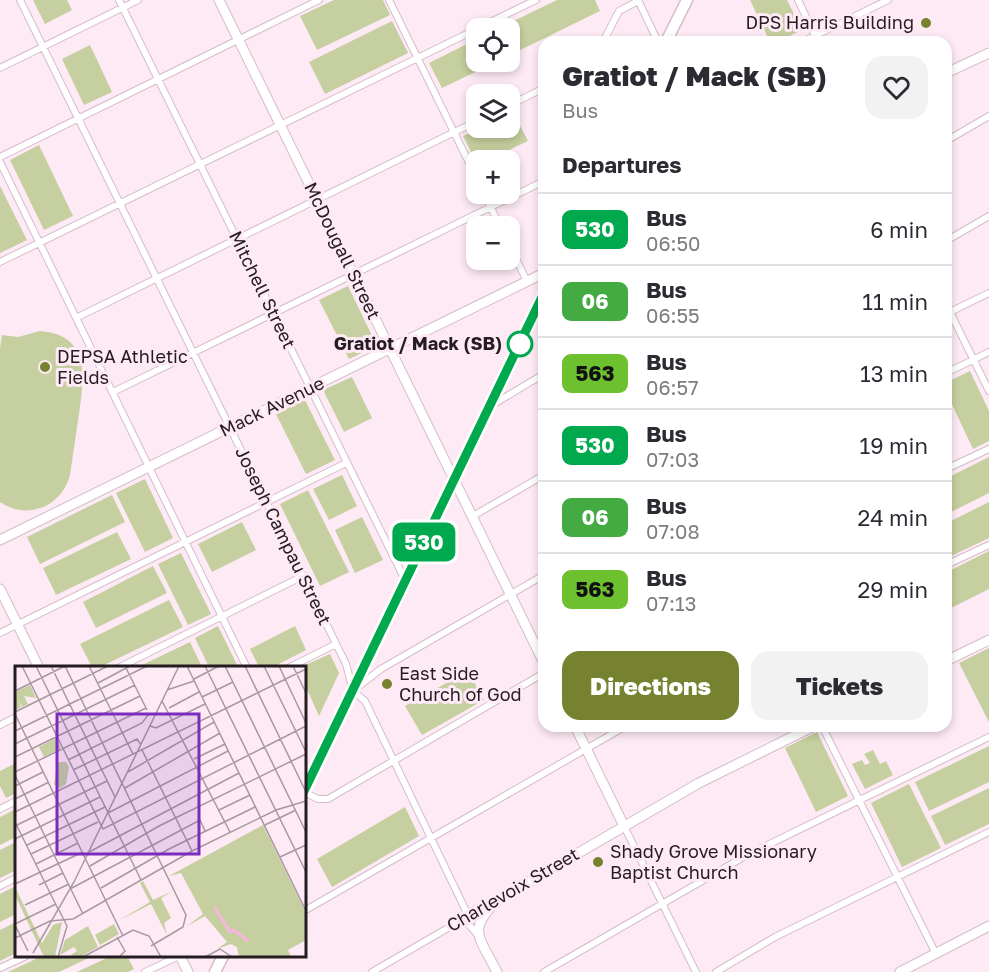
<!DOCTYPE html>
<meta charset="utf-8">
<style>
:root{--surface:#fff;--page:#f2f2f3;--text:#2b2b33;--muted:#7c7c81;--line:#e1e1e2;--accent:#76822f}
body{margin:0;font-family:"Golos Text",sans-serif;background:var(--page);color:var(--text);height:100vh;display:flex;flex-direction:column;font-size:22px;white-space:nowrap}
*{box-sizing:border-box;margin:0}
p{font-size:20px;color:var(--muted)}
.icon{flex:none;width:33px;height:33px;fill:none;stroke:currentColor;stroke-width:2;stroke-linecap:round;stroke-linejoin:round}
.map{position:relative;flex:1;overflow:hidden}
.panel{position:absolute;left:538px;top:36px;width:414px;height:696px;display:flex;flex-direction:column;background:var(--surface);border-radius:18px;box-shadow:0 3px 9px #0003}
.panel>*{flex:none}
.badge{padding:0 12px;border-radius:9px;font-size:21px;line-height:39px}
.fabs{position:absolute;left:466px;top:18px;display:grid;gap:12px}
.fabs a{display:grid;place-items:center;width:54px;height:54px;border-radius:12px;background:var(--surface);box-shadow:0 3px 9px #0003;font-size:30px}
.map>.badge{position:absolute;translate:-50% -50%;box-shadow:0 0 0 3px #fff}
h2{padding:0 24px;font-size:22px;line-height:54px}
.round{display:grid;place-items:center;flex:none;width:63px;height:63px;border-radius:18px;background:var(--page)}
.headline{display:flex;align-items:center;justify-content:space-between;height:102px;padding:0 24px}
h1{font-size:28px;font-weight:800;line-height:45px}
.button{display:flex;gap:12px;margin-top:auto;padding:12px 24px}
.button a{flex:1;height:69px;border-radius:18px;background:var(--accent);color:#fff;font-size:24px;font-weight:800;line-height:69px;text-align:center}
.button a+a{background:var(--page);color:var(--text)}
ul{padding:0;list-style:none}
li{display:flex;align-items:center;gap:18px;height:72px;padding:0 24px;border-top:2px solid var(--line)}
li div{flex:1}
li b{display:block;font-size:22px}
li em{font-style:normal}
li .badge{min-width:66px;font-weight:700;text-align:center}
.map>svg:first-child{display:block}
.green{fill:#c5cf9f}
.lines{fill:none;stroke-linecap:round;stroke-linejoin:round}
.street-casing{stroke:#d4bcca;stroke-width:8}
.secondary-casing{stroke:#d4bcca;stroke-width:11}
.primary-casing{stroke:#d4bcca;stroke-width:13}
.street{stroke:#fff;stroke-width:6}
.secondary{stroke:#fff;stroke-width:9}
.primary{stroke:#fff;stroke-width:10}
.line-casing{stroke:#fff;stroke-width:14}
.line{stroke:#00a94e;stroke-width:9}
.poi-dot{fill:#76822f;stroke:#feeaf5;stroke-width:2}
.stop-dot{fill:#fff;stroke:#00a94e;stroke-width:3}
.labels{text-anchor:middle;stroke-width:6;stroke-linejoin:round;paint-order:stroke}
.poi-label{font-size:18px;fill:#241c21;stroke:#feeaf5;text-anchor:start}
.street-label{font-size:18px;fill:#241c21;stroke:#feeaf5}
.stop-label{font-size:18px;font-weight:bold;fill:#241c21;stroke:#feeaf5;text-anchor:end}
.inset-river{fill:none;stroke:#f6b6dd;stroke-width:3}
.inset-road{fill:none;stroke:#a798a0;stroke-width:1.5}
.view{fill:#7b2cbf;fill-opacity:0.15;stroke:#7b2cbf;stroke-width:3}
.inset-edge{fill:none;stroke:#241c21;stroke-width:3}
</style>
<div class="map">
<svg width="989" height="972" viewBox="0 0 989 972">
<rect width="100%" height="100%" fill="#feeaf5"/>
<path class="green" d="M33 0H67L72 10 45 24Z
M334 0H383L390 15 317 50 300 16Z
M557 0H595L600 11 510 55V28H499Z
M750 0H787L802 30 777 42H770Z
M392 21 408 53 325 94 309 62Z
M477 39V62H496L442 88 429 63Z
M90 45 112 92 84 105 62 59Z
M513 112 528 141 488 160H477V164L463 136 481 128H510V113Z
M39 145 73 216 44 230 10 160Z
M0 186 27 240 0 253Z
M348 286 377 346 349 359 319 300Z
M40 331C91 335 84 377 79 414 76 434 73 454 70 475 62 506 28 521 0 502V348L2 335 18 337Z
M970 371 989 411V441L973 449 947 394V382Z
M352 377 372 418 344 432 323 390Z
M305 400 335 460 306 474 276 414Z
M989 457V493L951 512 947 503V478Z
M342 475 357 506 329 520 313 489Z
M145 479 173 538 145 552 116 493Z
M308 490 349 572 320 586 280 504Z
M112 495 125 522 40 564 27 537Z
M989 502V538L947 558V523Z
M362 517 383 560 355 573 335 530Z
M242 522 256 550 212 572 198 544Z
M117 532 131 559 56 595 43 568Z
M989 551V589L947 610V572Z
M181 553 211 614 188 625 158 564Z
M153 566 167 593 96 628 83 602Z
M169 600 183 627 100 667H92L80 644Z
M218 626 238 667H209L195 638Z
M295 626 306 650 273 667H259L250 649Z
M190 642 201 665 197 667H138Z
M989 648V722L959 663Z
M330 654 339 673 319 716 305 685 304 668 301 667Z
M468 671 484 700 422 735 405 706Z
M817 732 848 796 816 812 785 748Z
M989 746V782L929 811 915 782Z
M873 750 880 764 886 761 893 775 865 789 852 764 862 760 865 765 870 763 864 754Z
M16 763V793L6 798 0 786V771Z
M909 784 941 848 902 867 871 803Z
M989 788V824L945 845 931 816Z
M405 807 419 836 332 887 317 859Z
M16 809V837L0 845V817Z
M16 842V870L0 878V850Z
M16 886V914L0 922V894Z
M16 922V953L0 961V930Z
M42 956H93L59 972H8Z
M111 956H127L134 969 128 972H77Z"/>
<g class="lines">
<g class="street-casing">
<path id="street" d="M20 0 346 664 353 691 365 701 467 913 470 926 478 935
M119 0 405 580
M389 0 477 179
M638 0 658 42
M798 0 818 42
M478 28 536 0
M603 42 619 11 638 1
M802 42 888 0
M0 68 138 0
M510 105 544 88
M946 141 989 116
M0 157 319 0
M0 162 247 668
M484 194 500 226
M946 241 989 216
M510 247 527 281
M0 262 477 29
M946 304 989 391
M950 312 989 293
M76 318 477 121
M946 373 989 352
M113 392 544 181
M492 405 544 374
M946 469 989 449
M473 516 544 475
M946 565 989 545
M0 633 346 463
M118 668 303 576
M288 668 336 644
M355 689 381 669 544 575
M0 725 16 717
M822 726 935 952
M304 792 318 799H328L544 673
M0 809 16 801
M624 826 696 972
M0 886 16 878
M304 911 626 726
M0 968 26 956
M145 972 179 956
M372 972 460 921 467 913 495 900
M544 972 747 855 989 737
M716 972 775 937 989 832"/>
</g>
<g class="secondary-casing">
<path id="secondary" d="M219 0 544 663
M946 73 989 53
M0 540 544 273
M0 589 39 668
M946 661 989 640
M575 726 624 826
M180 956 188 972
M497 972C479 936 466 930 499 899L699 783 814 726
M900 972 989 926"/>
</g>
<g class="primary-casing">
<path id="primary" d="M666 42 687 0
M304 791 544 293
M215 972 223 956"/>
</g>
<use href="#street" class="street"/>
<use href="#secondary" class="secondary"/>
<use href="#primary" class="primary"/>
</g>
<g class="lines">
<g class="line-casing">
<path id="line" d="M304 791 544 293"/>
</g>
<use href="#line" class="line"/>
</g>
<g class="poi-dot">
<circle cx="926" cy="23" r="6"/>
<circle cx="45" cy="367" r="6"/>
<circle cx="387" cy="684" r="6"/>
<circle cx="598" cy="862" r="6"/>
</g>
<circle class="stop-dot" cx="520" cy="344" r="12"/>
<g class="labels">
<g class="poi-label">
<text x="914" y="29" text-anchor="end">DPS Harris Building</text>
<text x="57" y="363">DEPSA Athletic<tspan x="57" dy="21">Fields</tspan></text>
<text x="399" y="680">East Side<tspan x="399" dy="21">Church of God</tspan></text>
<text x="610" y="858">Shady Grove Missionary<tspan x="610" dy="21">Baptist Church</tspan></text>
</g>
<g class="street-label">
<text transform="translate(342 251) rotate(64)" y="6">McDougall Street</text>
<text transform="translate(262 290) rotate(64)" y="6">Mitchell Street</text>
<text transform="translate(272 407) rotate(-26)" y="6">Mack Avenue</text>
<text transform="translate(283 536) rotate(64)" y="6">Joseph Campau Street</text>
<text transform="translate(513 890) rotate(-30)" y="6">Charlevoix Street</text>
</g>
<g class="stop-label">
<text x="502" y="350">Gratiot / Mack (SB)</text>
</g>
</g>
<g transform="translate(15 666)">
<rect width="291" height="291" fill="#feeaf5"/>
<path d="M15 19 21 32 9 30 13 38 7 41 3 33 6 41 0 44V26ZM41 72 46 82 29 91 24 81ZM42 96H51L54 101 51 118 45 122 39 119ZM248 159 291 247V274L273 284 276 291H224L222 281 216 278 202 283 212 276 190 250 171 261 188 248 166 207 154 210ZM128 215 138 234 158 225 146 232 156 252 149 257 152 269 136 238 103 255 135 236 125 217ZM0 221 27 277 38 259 47 256 40 291H29L0 229ZM99 258 104 268 85 279 80 269ZM73 260 83 281 65 291 56 289 62 285 59 281 45 289 50 274Z" fill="#c5cf9f"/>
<path class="inset-river" d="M199 241 215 266 219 264 233 275"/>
<path class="inset-road" d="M7 0 88 163 291 60M21 0 126 214M36 0 100 131M50 0 171 249 168 261 136 280M74 0 118 88M110 0 132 44M172 0 291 245M190 0 291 206M210 0 291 166M230 0 291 126M249 0 291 86M264 0 291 57M278 0 291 27M179 13 204 0M83 17 115 0M152 24 179 15M0 25 50 0M187 31 218 16M147 35 215 166M154 42 184 26M0 46 93 0M0 48 108 270M135 60 141 62 190 38M0 65 132 0M0 78 120 19M127 84 177 185M0 91 125 30M179 93 210 78M53 94 127 57 134 48M58 104 122 73 126 79M0 106 131 42M113 106 199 56M0 109 68 248M0 120 28 106M110 122 205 67M0 133 34 116M204 144 235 129M0 146 291 3M93 147 213 85M0 156 43 243M250 159 281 144M0 160 92 115M0 173 85 131M12 179 90 141M74 186 224 107M16 188 83 156M265 191 291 179M21 198 63 177M75 200 144 160 291 88M0 218 68 186M24 219 48 207M86 222 154 183 240 141M55 223 185 154 190 165M10 239 54 218M0 258 41 238M0 259 13 285M102 271 110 285 104 291M0 272 35 255 58 253 177 185 261 144 291 135M18 287 59 216 164 0M43 291 52 260 44 244M68 291 118 264 134 270 146 291M190 291 205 283 217 291"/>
<path class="view" d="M42 48H184V188H42Z"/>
<rect width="291" height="291" class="inset-edge"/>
</g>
</svg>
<div class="fabs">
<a><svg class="icon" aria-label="locate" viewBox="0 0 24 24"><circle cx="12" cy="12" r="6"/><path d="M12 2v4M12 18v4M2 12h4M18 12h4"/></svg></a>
<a><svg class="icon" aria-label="layers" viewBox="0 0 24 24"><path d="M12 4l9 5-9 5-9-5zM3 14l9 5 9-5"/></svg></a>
<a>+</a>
<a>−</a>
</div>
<b class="badge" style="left:424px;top:542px;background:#00a94e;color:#fff">530</b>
<section class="panel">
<div class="headline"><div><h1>Gratiot / Mack (SB)</h1><p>Bus</p></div><a class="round"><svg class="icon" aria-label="heart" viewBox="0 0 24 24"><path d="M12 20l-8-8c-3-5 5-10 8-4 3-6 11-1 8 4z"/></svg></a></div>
<h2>Departures</h2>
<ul>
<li><span class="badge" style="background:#00a94e;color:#fff">530</span><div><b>Bus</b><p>06:50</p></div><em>6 min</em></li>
<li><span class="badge" style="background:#44aa42;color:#fff">06</span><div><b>Bus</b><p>06:55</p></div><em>11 min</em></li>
<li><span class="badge" style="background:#6dc02e;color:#111">563</span><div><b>Bus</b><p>06:57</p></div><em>13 min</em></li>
<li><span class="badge" style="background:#00a94e;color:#fff">530</span><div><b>Bus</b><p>07:03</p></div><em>19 min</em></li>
<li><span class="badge" style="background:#44aa42;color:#fff">06</span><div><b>Bus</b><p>07:08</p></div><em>24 min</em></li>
<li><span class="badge" style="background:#6dc02e;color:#111">563</span><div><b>Bus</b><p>07:13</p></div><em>29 min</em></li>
</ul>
<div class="button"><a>Directions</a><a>Tickets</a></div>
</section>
</div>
